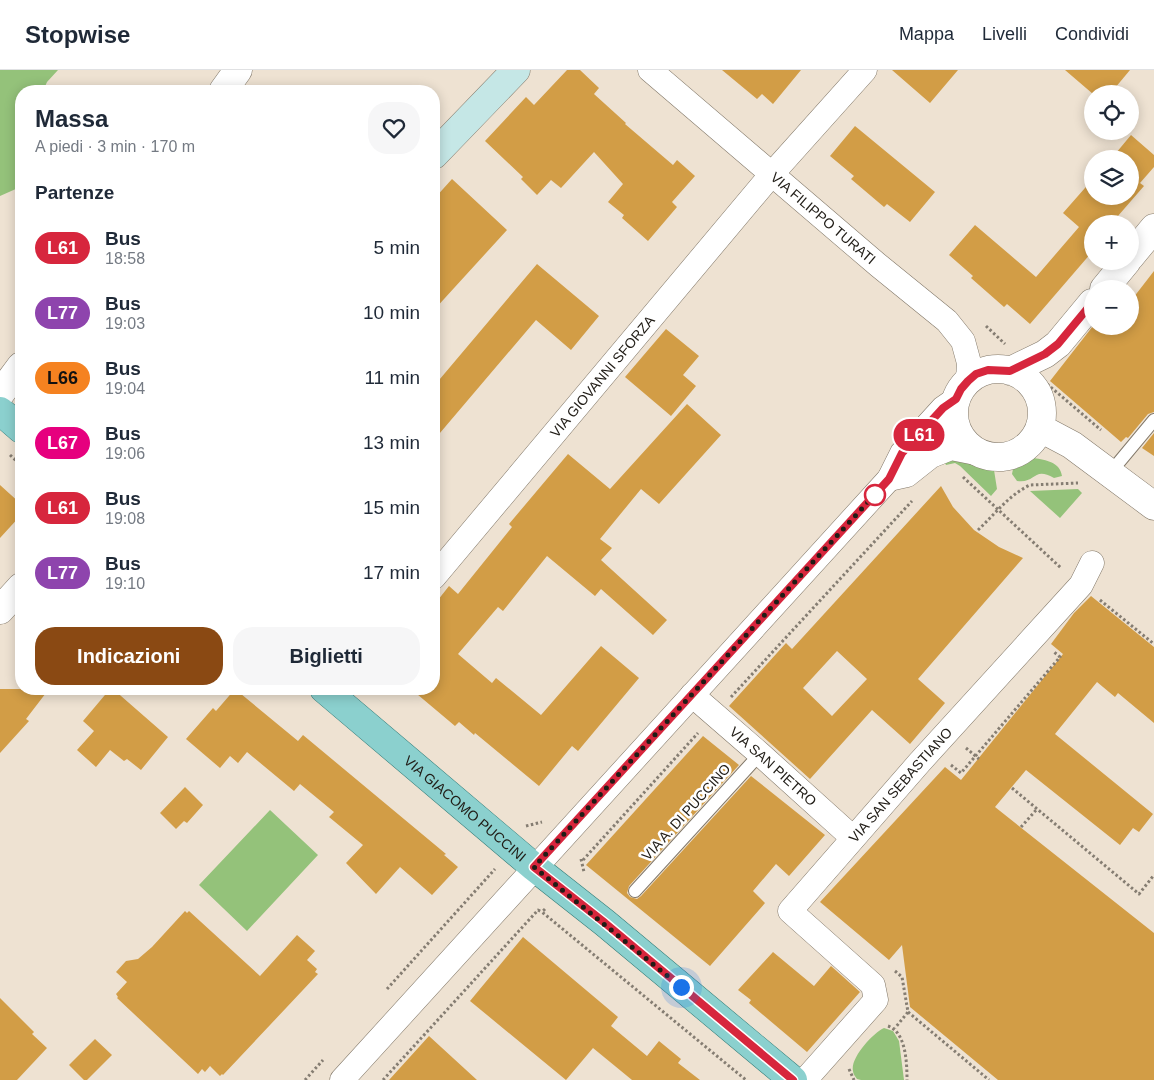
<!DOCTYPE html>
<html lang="it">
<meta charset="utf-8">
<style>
:root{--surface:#fff;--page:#f6f6f7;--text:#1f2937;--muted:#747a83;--line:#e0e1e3;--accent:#8a4913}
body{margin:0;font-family:Helvetica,sans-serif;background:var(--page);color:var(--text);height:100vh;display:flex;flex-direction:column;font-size:19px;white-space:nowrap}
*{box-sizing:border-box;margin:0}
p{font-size:16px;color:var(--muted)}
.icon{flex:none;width:28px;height:28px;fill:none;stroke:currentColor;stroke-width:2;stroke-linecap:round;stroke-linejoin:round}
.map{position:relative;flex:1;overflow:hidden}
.panel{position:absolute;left:15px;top:15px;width:425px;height:610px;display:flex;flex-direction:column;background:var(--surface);border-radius:20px;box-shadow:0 2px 12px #0003}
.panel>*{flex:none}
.badge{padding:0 10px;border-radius:16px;font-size:18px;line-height:32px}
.fabs{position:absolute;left:1084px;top:15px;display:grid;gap:10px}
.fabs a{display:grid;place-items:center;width:55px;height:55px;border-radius:50%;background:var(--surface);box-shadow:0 2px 12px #0003;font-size:25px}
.you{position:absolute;width:25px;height:25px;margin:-12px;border:4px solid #fff;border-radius:50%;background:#1a73e8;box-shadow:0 0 0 8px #1a73e833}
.map>.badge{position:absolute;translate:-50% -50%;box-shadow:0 0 0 2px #fff}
h2{padding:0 20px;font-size:19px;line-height:45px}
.round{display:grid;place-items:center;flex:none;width:52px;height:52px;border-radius:20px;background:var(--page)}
.summary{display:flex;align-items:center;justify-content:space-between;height:85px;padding:0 20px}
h1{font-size:24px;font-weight:800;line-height:38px}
.action{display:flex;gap:10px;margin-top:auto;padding:10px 20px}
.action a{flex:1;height:58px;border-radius:20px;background:var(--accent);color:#fff;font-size:20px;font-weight:800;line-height:58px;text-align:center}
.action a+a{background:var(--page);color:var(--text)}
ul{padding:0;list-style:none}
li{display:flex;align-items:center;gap:15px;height:65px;padding:0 20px}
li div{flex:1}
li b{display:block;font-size:19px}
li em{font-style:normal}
li .badge{min-width:55px;font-weight:700;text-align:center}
header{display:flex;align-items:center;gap:30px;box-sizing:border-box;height:70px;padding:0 25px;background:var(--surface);border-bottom:1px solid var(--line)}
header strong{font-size:24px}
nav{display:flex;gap:28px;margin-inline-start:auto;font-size:18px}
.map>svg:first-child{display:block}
.green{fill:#94c27a}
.building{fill:#d29d46;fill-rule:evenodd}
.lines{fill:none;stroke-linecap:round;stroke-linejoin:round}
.service-casing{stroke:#827869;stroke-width:14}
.minor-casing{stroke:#827869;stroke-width:25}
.tertiary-casing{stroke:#827869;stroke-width:29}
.secondary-casing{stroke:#827869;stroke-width:29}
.primary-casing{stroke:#337c78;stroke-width:29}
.path{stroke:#857d72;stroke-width:3;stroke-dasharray:2.5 2.5;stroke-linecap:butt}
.service{stroke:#fff;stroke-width:12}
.minor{stroke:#fff;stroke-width:24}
.tertiary{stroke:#fff;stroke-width:28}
.secondary{stroke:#c5e7e6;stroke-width:28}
.primary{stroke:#8bd0ce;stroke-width:28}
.line-casing{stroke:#fff;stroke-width:11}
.line{stroke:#d7263d;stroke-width:8}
.walk{stroke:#201c16;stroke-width:5;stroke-dasharray:0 9}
.stop-dot{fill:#fff;stroke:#d7263d;stroke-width:2.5}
.labels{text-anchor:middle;stroke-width:5;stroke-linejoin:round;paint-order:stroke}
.street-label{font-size:14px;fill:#201c16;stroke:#fff}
</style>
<header>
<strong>Stopwise</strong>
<nav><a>Mappa</a><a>Livelli</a><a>Condividi</a></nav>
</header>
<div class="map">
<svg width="1154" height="1010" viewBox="0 0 1154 1010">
<rect width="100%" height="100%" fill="#eee2d2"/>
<path class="green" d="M0 0H58L47 12 43 21H21V113L18 118 0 126Z
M943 388 983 396 994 400 997 419 991 426 960 396 955 393 946 395Z
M1034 388C1046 390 1060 392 1062 406L1054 408C1033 396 1036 414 1017 411L1012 404 1013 399 1023 391Z
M1078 419 1082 423 1060 448 1030 421Z
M270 740 318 785 247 861 199 815Z
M884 958 893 961 899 971 904 1010H861L857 1009C855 1006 853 1004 853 1001 850 988 873 963 884 958Z"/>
<path class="building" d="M567 0H580L599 18 594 24 626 53 625 54 673 95 677 90 695 106 672 132 677 137 648 171 622 148 624 145 608 132 623 114 594 82 561 118 551 110 537 125 521 109 523 107 485 71 526 27 534 35Z
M722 0H801L773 34 762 24 757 29Z
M892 0H958L930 33Z
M1065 0H1130L1110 24H1093Z
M855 56 935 122 910 152 887 134 884 137 851 109 854 106 830 86Z
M1131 65 1154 85V97L1140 113 1144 116 1111 154H1092V182L1030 254 1007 234 1004 237 971 208 973 206 949 185 975 155 1036 207 1079 157 1063 143 1092 110V126H1130V89H1111Z
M452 109 507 160 434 240V129Z
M537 194 599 246 571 280 536 250 434 370V316Z
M1154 201V342L1148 344 1128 368 1126 367 1121 372 1050 311 1093 256H1130V232Z
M666 259 699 286 683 305 696 316 671 346 625 307Z
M687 334 721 365 659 434 641 419 600 469 612 478 601 490 667 550 653 565 601 519 595 526 547 486 503 541 498 537 458 584 492 613 496 608 541 645 601 576 639 608 578 681 572 676 539 716 475 663 474 665 459 652 455 656 411 619H434V535L449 516 458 524 512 457 509 454 568 384 610 419Z
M1154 363V386L1142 378Z
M0 415 21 434V445L0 468Z
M941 416 953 437 974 460 999 477 1023 488 918 609 945 633 910 674 872 640 810 709 729 636 786 573 792 579ZM837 581 867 609 832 646 803 618Z
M1091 526 1154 577V653L1118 623 1115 627 1097 612 1055 664 1153 744 1139 762 1133 758 1120 775 1026 700 995 737 1154 863V1010H998L910 937 902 875 889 890 820 832 945 697 961 710 1063 584 1051 574 1074 543Z
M0 619H49L26 649 29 651 0 683Z
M110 619H113L168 667 141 700 127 689 124 691 110 680 96 697 77 680 94 661 83 651Z
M235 619 298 671 303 665 446 784 444 785 458 797 432 825 400 797 376 824 346 793 363 775 329 747 334 742 300 714 294 721 247 682 238 693 230 686 220 698 186 669 213 638 216 641Z
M703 666 739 695 629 816 627 823 630 827 637 829 641 826 751 706 825 765 789 806 776 794 753 821 765 833 710 896 586 795Z
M185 717 203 735 187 753 184 751 176 759 160 743Z
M185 841 187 843 189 841 260 906 297 865 315 881 307 890 317 899 315 902 318 904 223 1005 222 1004 220 1006 210 996 205 1002 202 999 198 1004 117 928 118 927 116 924 127 912 116 902 126 891 138 889 152 877Z
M523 867 618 947 611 956 647 986 659 971 681 989 678 993 700 1010H632L593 978 566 1010 470 931Z
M773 882 814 916 831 896 860 922 807 982 749 933 751 930 738 920Z
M0 928 34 962 32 964 47 978 17 1010H0Z
M429 966 477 1010H389Z
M95 969 112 985 87 1010H84L69 995Z"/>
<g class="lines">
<g class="service-casing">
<path id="service" d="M1110 403 1154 350
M635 821 760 684"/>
</g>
<g class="minor-casing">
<g id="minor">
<path id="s1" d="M650 0 878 195 947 251 963 271 969 293 968 311"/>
<path d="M889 409 907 405 931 386 951 378 981 384"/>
<path id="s2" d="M434 507 771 105 865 0"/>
<path id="s3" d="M692 625 760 684 853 768"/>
<path d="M342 1010 889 409 902 383 943 338 956 329"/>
<path id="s4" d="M805 1010 876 930 873 915 790 841 919 693 1081 515 1092 493"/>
</g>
</g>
<g class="tertiary-casing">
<path id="tertiary" d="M223 21 238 0
M1130 187 1154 158
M1104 219 1127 191
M954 343a44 44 0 1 1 88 0a44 44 0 1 1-88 0Z
M1010 301 1045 284 1058 274 1092 233
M0 324 21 296
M1040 358 1072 375 1154 436
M0 540 21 517"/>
</g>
<g class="secondary-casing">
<path id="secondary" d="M434 85 516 0"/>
</g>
<g class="primary-casing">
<g id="primary">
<path d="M0 341 21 359"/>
<path id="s5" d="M324 619 534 797 605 853 793 1010"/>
</g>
</g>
<path class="path" d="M986 256 1005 274
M1047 314 1101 360
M10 385 21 395
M963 407 1061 498
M978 460C995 444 1009 425 1030 415L1078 413
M1100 530 1154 574
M290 619 298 625
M731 627 912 431
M966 678 979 689
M951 695 961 703 1060 587 1054 582
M1012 718 1139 824 1154 805
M526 756 542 752
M1021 757 1037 739
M581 789 584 802
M583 790 698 663
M545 839 542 842 746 1010
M895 901 902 907 908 942 895 958
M387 919 495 799
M908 942 989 1010
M888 956C906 962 907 993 907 1010
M849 999 854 1010
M305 1010 323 990
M383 1010 538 840 542 842"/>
<use href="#service" class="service"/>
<use href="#minor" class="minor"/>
<use href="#tertiary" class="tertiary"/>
<use href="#secondary" class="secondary"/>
<use href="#primary" class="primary"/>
</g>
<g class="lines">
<g class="line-casing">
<path id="line" d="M793 1010 605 853 534 797 889 409 902 383 943 338 956 329 961 319 968 311 976 304 988 300 1010 301 1045 284 1058 274 1092 233"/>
</g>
<use href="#line" class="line"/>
<path class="walk" d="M681 917 534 797 878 421 875 425"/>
</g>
<circle class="stop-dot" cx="875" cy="425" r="10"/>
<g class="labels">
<g class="street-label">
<text dy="5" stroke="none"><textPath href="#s1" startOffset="228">VIA FILIPPO TURATI</textPath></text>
<text dy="5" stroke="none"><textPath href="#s2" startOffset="262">VIA GIOVANNI SFORZA</textPath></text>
<text dy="5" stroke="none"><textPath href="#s3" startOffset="108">VIA SAN PIETRO</textPath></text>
<text dy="5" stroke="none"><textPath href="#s4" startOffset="401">VIA SAN SEBASTIANO</textPath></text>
<text dy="5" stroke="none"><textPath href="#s5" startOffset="185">VIA GIACOMO PUCCINI</textPath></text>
<text transform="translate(686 742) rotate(-48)" y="5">VIA A. DI PUCCINO</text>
</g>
</g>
</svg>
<div class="fabs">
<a><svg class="icon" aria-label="locate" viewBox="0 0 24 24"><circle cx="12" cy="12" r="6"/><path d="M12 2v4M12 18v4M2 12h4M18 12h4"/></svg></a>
<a><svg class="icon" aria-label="layers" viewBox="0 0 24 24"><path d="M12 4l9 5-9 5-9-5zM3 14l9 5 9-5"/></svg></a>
<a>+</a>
<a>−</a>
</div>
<div class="you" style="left:681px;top:917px"></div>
<b class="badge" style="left:919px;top:365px;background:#d7263d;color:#fff">L61</b>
<section class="panel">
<div class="summary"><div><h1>Massa</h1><p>A piedi · 3 min · 170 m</p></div><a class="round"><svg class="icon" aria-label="heart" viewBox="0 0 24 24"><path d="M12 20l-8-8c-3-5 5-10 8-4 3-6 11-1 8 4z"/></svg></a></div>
<h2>Partenze</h2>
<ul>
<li><span class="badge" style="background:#d7263d;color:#fff">L61</span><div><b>Bus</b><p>18:58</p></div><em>5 min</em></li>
<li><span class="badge" style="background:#8e44ad;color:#fff">L77</span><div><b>Bus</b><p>19:03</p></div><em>10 min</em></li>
<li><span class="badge" style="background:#f58220;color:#111">L66</span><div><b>Bus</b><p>19:04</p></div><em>11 min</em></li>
<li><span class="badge" style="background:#e6007e;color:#fff">L67</span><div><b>Bus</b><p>19:06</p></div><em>13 min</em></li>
<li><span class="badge" style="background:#d7263d;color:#fff">L61</span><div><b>Bus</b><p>19:08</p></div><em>15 min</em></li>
<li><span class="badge" style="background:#8e44ad;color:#fff">L77</span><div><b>Bus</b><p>19:10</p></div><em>17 min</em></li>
</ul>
<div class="action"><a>Indicazioni</a><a>Biglietti</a></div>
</section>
</div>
